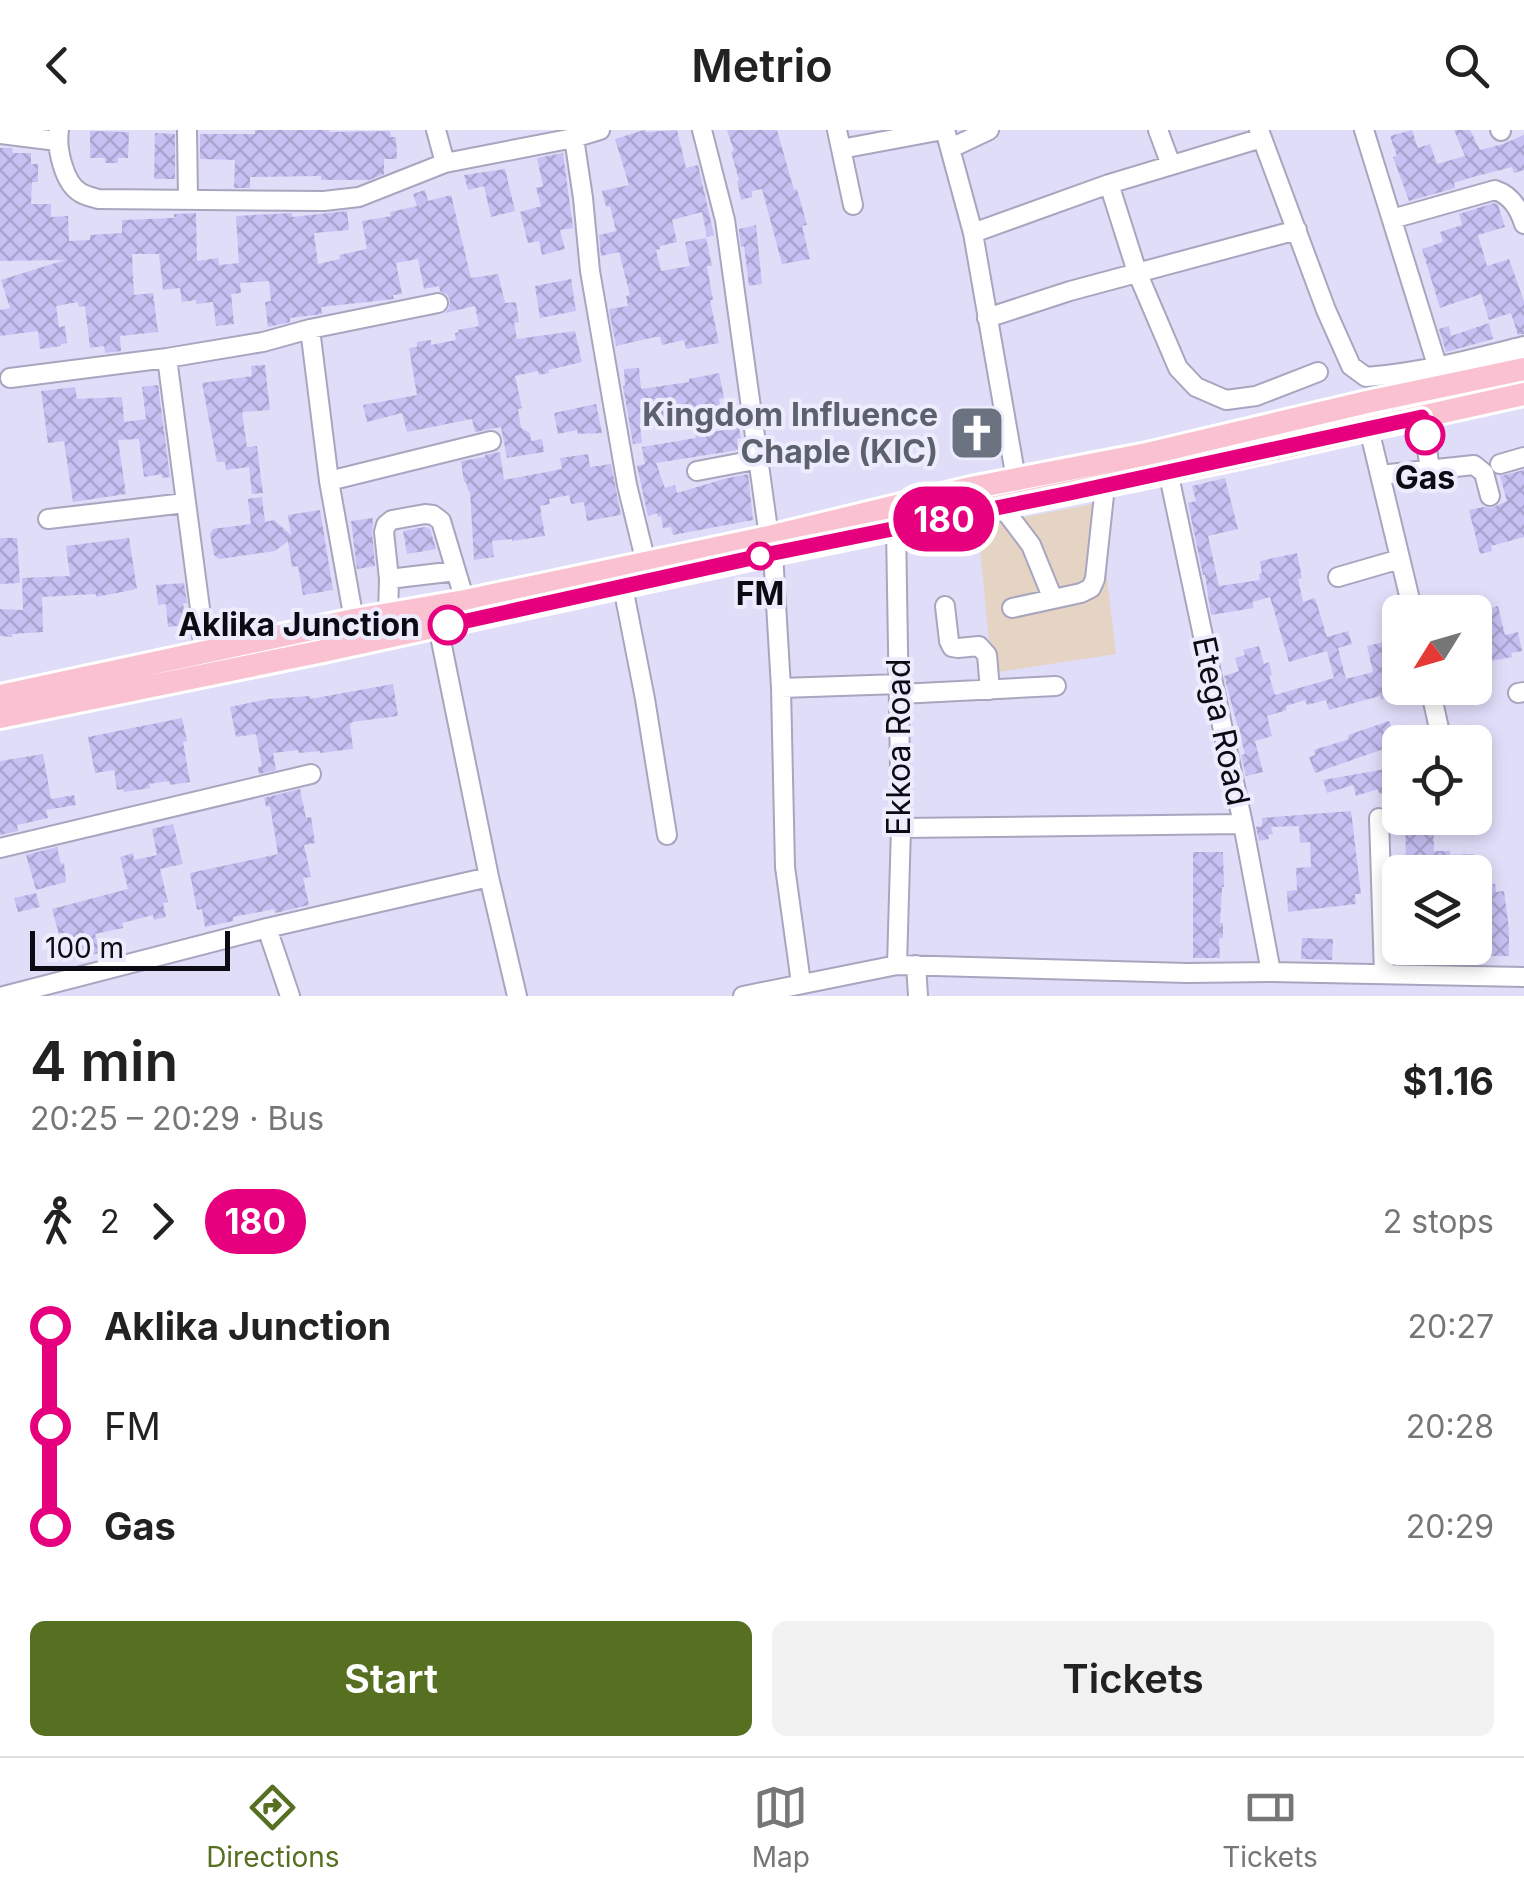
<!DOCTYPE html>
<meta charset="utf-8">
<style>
:root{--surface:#fff;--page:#f2f2f2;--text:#222;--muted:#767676;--line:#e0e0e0;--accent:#566f21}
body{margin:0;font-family:Inter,sans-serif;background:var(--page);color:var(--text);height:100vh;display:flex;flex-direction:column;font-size:38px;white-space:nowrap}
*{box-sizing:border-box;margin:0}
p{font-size:32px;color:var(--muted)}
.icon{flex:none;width:55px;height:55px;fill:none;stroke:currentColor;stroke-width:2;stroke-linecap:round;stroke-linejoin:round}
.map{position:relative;height:866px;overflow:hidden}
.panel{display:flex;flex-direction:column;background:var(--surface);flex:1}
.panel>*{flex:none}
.badge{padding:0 20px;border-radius:32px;font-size:35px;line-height:65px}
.needle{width:65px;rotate:233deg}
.buttons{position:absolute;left:1382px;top:465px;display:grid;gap:20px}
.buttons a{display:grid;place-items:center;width:110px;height:110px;border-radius:15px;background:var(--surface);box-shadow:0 5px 15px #0003;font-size:50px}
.scale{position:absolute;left:30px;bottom:25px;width:200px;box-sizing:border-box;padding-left:10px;border:5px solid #0c0a13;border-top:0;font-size:28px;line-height:35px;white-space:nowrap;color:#0c0a13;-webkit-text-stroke:8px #edecfd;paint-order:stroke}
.map>.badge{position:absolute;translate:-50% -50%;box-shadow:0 0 0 5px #fff}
.legs{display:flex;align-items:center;gap:15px;height:110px;padding:0 30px;font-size:32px}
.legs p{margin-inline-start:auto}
.head{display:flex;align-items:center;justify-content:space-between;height:170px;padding:0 30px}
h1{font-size:55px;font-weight:600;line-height:75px}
.button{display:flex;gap:20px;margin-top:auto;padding:20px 30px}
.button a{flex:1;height:115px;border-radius:15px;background:var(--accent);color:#fff;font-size:40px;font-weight:600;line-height:115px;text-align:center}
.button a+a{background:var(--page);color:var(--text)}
ul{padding:0 30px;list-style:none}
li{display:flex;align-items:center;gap:35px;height:100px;font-size:38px}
li i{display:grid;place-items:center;width:15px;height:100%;margin:0 12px;background:currentColor}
li i::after{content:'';width:25px;height:25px;margin:-12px;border:8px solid;border-radius:50%;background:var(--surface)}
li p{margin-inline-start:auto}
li:first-child i{background:linear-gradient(#0000 50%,currentColor 0)}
li:last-child i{background:linear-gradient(currentColor 50%,#0000 0)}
header{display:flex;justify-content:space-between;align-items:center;height:130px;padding:0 30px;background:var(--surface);font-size:45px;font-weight:600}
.dock{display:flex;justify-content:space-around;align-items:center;height:140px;border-top:2px solid var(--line);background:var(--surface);font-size:28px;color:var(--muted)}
.dock a{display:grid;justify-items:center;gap:5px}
.dock .active{color:var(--accent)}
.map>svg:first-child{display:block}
.commercial{fill:#e5d4c3}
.building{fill:url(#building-cross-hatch)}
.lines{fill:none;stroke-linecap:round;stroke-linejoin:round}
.minor-casing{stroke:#a8a5bf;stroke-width:22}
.major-casing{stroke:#fff;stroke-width:28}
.minor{stroke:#fff;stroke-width:18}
.major{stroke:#fac2d1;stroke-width:22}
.line-1-casing{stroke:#fff;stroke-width:22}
.line-1{stroke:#e6007e;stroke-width:15}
.stop-1-dot{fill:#fff;stroke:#e6007e;stroke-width:5}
.labels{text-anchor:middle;stroke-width:8;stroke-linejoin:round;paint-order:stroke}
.worship-label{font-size:32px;font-weight:bold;fill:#5b616d;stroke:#edecfd;text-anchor:end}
.stop-label{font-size:32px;font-weight:bold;fill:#0c0a13;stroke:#edecfd}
.street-label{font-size:32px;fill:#0c0a13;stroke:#edecfd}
</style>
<header><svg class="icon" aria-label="back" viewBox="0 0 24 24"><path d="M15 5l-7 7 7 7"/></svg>Metrio<svg class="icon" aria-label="search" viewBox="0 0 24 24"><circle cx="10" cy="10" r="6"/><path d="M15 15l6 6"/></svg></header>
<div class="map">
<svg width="1524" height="866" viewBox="0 0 1524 866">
<defs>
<pattern id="building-cross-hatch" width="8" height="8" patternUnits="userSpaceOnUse" patternTransform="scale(2.5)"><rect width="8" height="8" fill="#c6c0f3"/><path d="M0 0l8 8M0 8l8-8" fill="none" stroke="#a9a4cf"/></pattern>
</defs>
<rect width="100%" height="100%" fill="#e0ddf9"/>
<path class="commercial" d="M1098 373 1116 524 992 543 978 396Z"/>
<path class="building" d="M255 0H329V2L390 1 391 7H396L397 29H384V44L369 50H321V46L250 47V58H234L235 30 200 29V4H255Z
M644 0 647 2 677 0 686 38 698 35 714 105 707 107 702 82 672 90 677 112 660 116V119L656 120 661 141 690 136 685 112 706 108 712 136H707L713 170H710L719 213 686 219 684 210 662 215 660 207H655L616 216 609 179 628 176 626 166 630 165 619 122 601 126 599 105 616 101 610 76 606 77 602 61 629 55 615 9Z
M727 0H777L794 60 797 59 807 95 802 96 810 129 782 134 762 59 752 61V67L741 70 737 51 739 50 731 22 734 21Z
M1412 0 1418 18 1430 14 1437 34 1465 26 1454 0H1470L1480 20 1503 14 1524 5V40L1514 43 1512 37 1469 48 1454 53 1455 58 1409 71 1393 27 1397 26 1390 6Z
M90 1 129 2 128 28H118V33H105V28H90Z
M155 3 175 4V49H154Z
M0 18H12L13 23H31V34H38V52H32L31 74H51V87L68 86 69 111 90 110V105L122 103V90L174 88V84L196 83 197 131 218 128 219 135 239 133 236 86 292 83V87L347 81 349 100 314 103 318 134 340 129 339 125 367 119 362 91 391 86 390 82 417 76 413 64 425 60 428 71 451 65 471 148 498 144 505 173 516 172 519 192 514 193 517 209 575 201 582 232 548 240 549 243 539 245 538 241 515 246 522 278 518 279 521 298 530 303 531 311 542 309 544 322 507 328 501 297 475 302 472 289 407 302 402 283 367 292 363 275 417 265 409 218 417 217V212L431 210V215L456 210 455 203 459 202 458 200 479 196 475 176 445 183 449 178 450 170 447 164 440 161 439 156 424 159 418 129 396 133 402 164 393 165 394 169 321 177 322 184 290 188V192L268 197 265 172 271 171 269 151 240 153 241 163 231 164 234 194 216 196 213 172 196 174V170L182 172 180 158 163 160 159 124H132L134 165 153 163 158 202 120 206 121 221 105 223 104 216 90 218 85 176 79 177 78 172 56 176 59 197 65 196 67 213 61 214V216L40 219 38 201 0 206V180L10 178 1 150 65 130 0 131Z
M563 23 573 98 560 100 565 119 542 125 539 111 528 113 520 82 541 76 536 58 543 56 537 28Z
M505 39 515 81 491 87 484 56 468 60 464 45Z
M1494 73 1498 75 1505 97 1478 105 1487 136 1509 129 1524 171V204L1518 205 1511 183 1489 190 1481 164 1440 178 1422 119 1443 112 1440 102 1462 95 1459 84Z
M756 95 762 154 749 156 744 116 741 117 739 99Z
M571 149 576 181 540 188 535 156Z
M1489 193 1493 209 1446 222 1439 199 1449 196 1451 206Z
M265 235 270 280 242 282 247 317 257 316 261 349 263 363 252 364 249 337 226 340 225 332H217L202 253 252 246 251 236Z
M639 238 641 259 689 252V249L719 243 724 268 719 269 721 278 707 281 711 302 739 298 741 308 737 309 738 320 656 333 665 358 675 355 677 363 724 349 748 344 753 390 673 405 671 397 663 398 661 386 658 387 657 383 648 386 637 336 645 334 642 317 696 308 693 288 640 295 642 313 633 314 623 256H625L624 239Z
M158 255 170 347 162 348V344L144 347 139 309 118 310 126 364 73 372 64 311 48 313 41 261 75 257 77 269 122 267 124 292 146 289 142 257Z
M596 274 602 303 578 304 577 300 558 304 554 283Z
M500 322 504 350 562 339 560 328 588 324 590 337 611 334 621 385 587 391 584 372 571 374 569 365 549 369 550 374 540 376 545 406 512 411V409L492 411 494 427 474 430 470 361H468L466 352H464L461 331 485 327V325Z
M1524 340V407L1491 416 1492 421 1480 424 1469 380 1484 377 1492 378 1507 371 1500 346Z
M1225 348 1238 399 1208 406 1219 456 1260 450 1259 444 1262 443 1260 431 1297 423 1302 448 1298 449 1303 472 1315 468 1327 507 1348 501 1352 514 1338 518 1346 549 1373 542 1367 516 1395 509 1400 525V564L1381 570 1380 566 1329 580 1326 570 1307 575 1305 570 1286 576 1287 580 1267 586 1272 606 1255 611 1263 642 1246 646 1241 625 1245 624 1224 546 1239 541 1235 528 1245 525 1243 520 1259 516 1264 534 1269 532 1272 545 1269 546 1275 565 1334 548 1327 521 1289 532 1270 467 1252 472 1254 478 1211 485 1205 445H1203L1188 373 1196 371 1192 356Z
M262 367 265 392 274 390 291 405 288 385 320 380 333 460 303 465 298 436 292 437 288 411 275 421 219 429 214 425 210 404 213 399 251 394 248 369Z
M373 388 372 403 375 436 357 439 351 391Z
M425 397 430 399 436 419 407 424 403 401Z
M0 408H17L20 453 0 454Z
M129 408 137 459 96 467V464L42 467 43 502 12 504V507L0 506V479L23 480 22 448 70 446 66 416Z
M184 453 187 473H183L186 495 168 497 166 474 158 475 156 455Z
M1498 476 1505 505 1518 502 1522 521 1511 523 1512 527 1475 534V482Z
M393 554 398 586 352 592 350 595 353 619 320 623V621L299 623 298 620 273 623 276 640 259 644 258 637 262 636 256 604 236 607 230 577 268 569 310 566V569Z
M182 588 187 611 183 612 190 652 170 655 169 651 149 654 150 658 124 662 123 659 117 660 114 640 95 643 88 607Z
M1389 591 1398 614 1315 643 1309 627 1315 625 1314 620 1349 609 1348 605Z
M43 624 51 669 74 665 76 675 46 680 48 688 17 695 18 701 0 705V631Z
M1397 637 1400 661 1379 664 1378 659 1356 666 1353 655 1327 663 1323 650Z
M300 659 306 688 311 687 315 713 304 715 311 747 303 748 309 775 275 783 274 779 233 787V791L205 797 202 779 197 780 190 743 278 724 270 676 266 677 264 668Z
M1351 681 1361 764H1355L1356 774 1288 782 1287 761 1297 760 1296 738 1311 737 1310 712 1300 713 1299 696 1271 697 1273 704 1268 705 1269 709 1259 711 1256 697 1262 696V688Z
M1411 688H1433L1434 721H1450V725L1474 724V742H1396V731H1406L1405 691H1411Z
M173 694 183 734 160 739 168 772 163 773 166 787 154 790 153 785 122 793 123 798 95 804 100 823 72 829 63 807 62 803 59 804 52 779 128 759 120 727 133 723 134 730 157 725 152 699Z
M57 717 61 734 64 733 66 752 36 760 26 725Z
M1193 722H1223L1224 757H1222L1220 793H1223V808H1219L1220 828H1193Z
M1495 754 1496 762 1504 761 1509 799V826H1486V793H1483L1479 755Z
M36 763 40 777 18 782 14 768Z
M1302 808 1333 809 1332 830 1301 829Z"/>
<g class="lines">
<g class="minor-casing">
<path id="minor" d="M59 0C56 18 64 54 81 63 86 66 92 67 98 69L324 71 359 67 445 33 574 8 600 0
M187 0 188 68
M436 0 445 33
M702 0 725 90 769 407
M837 0 853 75
M945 0 973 103 1016 349
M1158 0 1171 35
M1259 0 1326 180 1351 236 1366 247C1420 243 1472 229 1524 216
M1364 0 1441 248
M1500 0 1501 1
M0 4 57 11
M574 8 583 68 590 141 627 355 646 433
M951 18 989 0
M841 19 943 0
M1109 54 1137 142 1178 238 1196 257 1226 270 1256 266 1318 242
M1392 89 1495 60C1511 65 1519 78 1524 94
M973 103 1109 54 1262 8
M987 188 1070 161 1297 100
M310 199 329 351 354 490
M167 228 201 486 203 522
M10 248 167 228 263 212 310 199 438 173
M1422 287 1430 339
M1369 299 1413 482
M1500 334 1524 327
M697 341 760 329
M1168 341 1243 694 1271 842
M1380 345 1474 335 1484 343 1490 366
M329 351 491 311
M1003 378 1031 415 1053 469
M48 389 185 373
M896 398 901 698 897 835
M773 423 781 558 785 737 801 853
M1338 447 1400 429
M389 449 456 441
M623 457 645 569 667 705
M945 476 949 511 952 517 958 518 979 516 987 525 990 560
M1012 478 1081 463 1091 458 1095 449 1105 356
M388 485 389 449 384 402 386 395 392 390 425 384 433 385 441 391 465 471
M438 496 489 747 517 866
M781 558 900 554
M1430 558 1442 612
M1518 563 1524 562
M900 564 1056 556
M1379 688 1384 844
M901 698 1243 694
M0 718 311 644
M267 798 290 866
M916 835 918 866
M4 866 267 798 489 747
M743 866 897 835 1187 843 1271 842 1524 847"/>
</g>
<g class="major-casing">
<path id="major" d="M0 566 354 490 465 471 769 407 971 358 1147 324 1367 272 1524 239
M0 587 323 521 773 423 1235 328 1524 264"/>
</g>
<use href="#minor" class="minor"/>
<use href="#major" class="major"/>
</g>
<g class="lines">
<g class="line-1-casing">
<path id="line-1" d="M448 495 774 423 1070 363 1422 287 1425 305"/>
</g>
<use href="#line-1" class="line-1"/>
</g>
<defs>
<g id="church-square" transform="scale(2.875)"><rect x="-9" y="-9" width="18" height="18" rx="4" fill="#6b7280" stroke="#edecfd"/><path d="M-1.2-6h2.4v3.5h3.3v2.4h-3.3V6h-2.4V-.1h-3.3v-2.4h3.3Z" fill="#fff"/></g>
</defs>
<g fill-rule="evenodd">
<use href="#church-square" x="977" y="303"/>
</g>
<g class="stop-1-dot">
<circle cx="1425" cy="305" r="18"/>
<circle cx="760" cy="426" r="12"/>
<circle cx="448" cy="495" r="18"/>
</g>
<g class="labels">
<g class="worship-label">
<text x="938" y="296">Kingdom Influence<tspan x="938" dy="37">Chaple (KIC)</tspan></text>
</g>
<g class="stop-label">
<text x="1425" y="359">Gas</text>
<text x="760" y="475">FM</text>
<text x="420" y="506" text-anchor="end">Aklika Junction</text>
</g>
<g class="street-label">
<text transform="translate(1221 591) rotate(78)" y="11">Etega Road</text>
<text transform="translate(899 617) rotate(-90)" y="11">Ekkoa Road</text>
</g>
</g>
</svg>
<div class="buttons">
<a><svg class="needle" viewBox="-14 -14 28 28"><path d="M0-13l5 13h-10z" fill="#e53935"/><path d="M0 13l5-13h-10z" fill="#767676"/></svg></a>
<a><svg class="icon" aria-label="locate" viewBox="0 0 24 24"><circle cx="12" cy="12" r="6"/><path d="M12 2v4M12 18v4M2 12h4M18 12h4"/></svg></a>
<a><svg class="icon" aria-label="layers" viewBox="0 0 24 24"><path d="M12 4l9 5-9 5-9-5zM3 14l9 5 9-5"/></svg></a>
</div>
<div class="scale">100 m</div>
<b class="badge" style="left:944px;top:389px;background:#e6007e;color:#fff">180</b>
</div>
<section class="panel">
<div class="head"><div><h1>4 min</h1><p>20:25 – 20:29 · Bus</p></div><b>$1.16</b></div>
<div class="legs"><svg class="icon" aria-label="walk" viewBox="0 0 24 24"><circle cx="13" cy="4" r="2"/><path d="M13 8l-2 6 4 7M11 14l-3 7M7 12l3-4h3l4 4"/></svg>2<svg class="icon" aria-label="forward" viewBox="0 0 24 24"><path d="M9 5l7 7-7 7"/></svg><b class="badge" style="background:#e6007e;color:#fff">180</b><p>2 stops</p></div>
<ul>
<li><i style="color:#e6007e"></i><b>Aklika Junction</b><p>20:27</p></li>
<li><i style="color:#e6007e"></i><span>FM</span><p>20:28</p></li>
<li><i style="color:#e6007e"></i><b>Gas</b><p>20:29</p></li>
</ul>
<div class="button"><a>Start</a><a>Tickets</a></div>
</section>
<nav class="dock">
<a class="active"><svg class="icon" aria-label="directions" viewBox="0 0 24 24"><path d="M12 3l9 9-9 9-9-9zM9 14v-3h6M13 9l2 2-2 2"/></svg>Directions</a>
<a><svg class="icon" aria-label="map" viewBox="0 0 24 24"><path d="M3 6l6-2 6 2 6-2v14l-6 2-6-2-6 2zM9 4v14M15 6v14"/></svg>Map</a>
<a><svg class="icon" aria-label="tickets" viewBox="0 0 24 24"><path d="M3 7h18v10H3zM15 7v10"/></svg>Tickets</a>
</nav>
